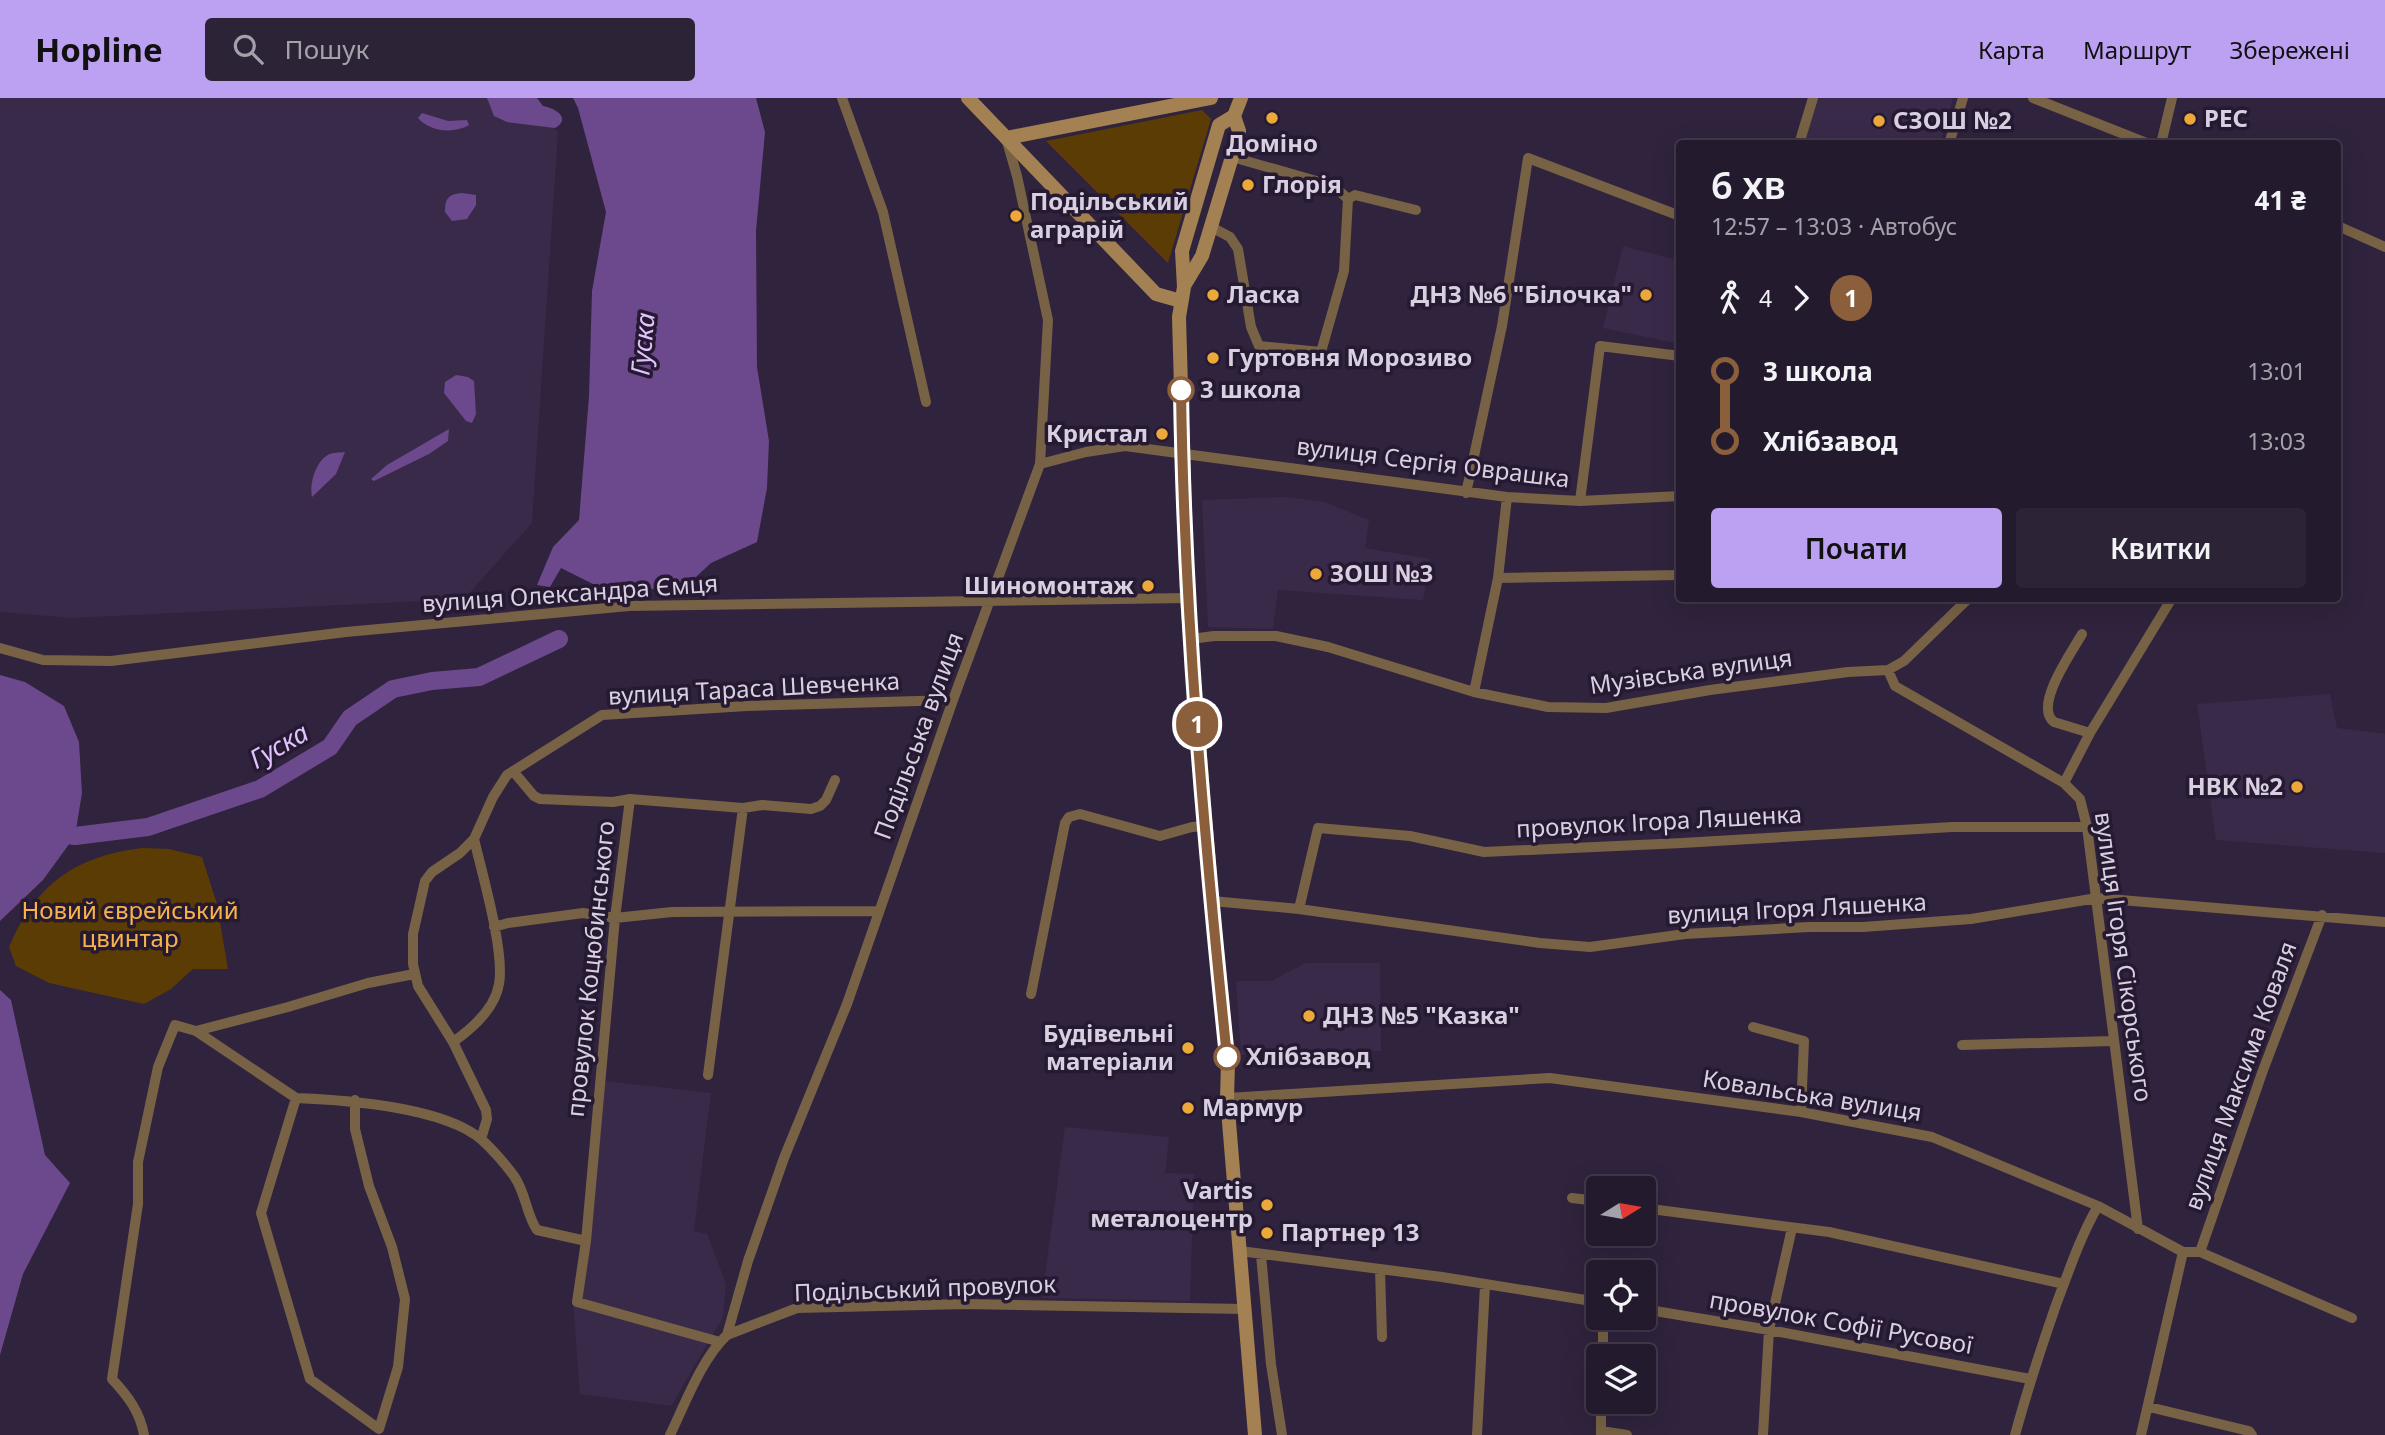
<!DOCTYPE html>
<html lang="uk">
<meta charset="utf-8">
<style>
:root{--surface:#241a2e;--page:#2c2336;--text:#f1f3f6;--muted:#a3a1aa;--line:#41384a;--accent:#bca0f2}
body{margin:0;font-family:"Noto Sans",sans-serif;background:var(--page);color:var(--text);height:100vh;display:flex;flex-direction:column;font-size:26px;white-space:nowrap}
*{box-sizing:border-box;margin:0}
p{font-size:23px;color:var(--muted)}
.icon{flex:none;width:38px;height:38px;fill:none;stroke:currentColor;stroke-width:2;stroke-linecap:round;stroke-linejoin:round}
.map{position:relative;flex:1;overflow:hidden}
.side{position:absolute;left:1676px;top:42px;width:665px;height:462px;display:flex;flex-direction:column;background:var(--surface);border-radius:7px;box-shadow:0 7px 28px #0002,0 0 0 2px var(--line)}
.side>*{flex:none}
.badge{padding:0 14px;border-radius:23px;font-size:24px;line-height:46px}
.needle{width:46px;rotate:79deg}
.tools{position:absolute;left:1586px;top:1078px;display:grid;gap:14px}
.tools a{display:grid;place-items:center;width:70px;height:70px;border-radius:7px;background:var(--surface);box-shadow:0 7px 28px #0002,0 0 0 2px var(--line);font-size:35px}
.map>.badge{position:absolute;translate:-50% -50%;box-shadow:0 0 0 4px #fff}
.legs{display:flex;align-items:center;gap:10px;height:77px;padding:0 35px;font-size:23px}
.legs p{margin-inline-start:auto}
.headline{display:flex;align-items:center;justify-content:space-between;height:119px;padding:0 35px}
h1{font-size:38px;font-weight:600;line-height:52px}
.primary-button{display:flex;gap:14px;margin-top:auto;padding:14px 35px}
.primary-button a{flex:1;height:80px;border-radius:7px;background:var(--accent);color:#111;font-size:28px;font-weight:600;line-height:80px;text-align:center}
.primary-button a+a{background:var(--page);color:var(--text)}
ul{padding:0 35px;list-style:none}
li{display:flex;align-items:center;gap:24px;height:70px;font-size:26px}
li i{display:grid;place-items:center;width:10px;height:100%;margin:0 9px;background:currentColor}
li i::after{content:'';width:18px;height:18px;margin:-9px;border:5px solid;border-radius:50%;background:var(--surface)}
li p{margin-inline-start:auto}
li:first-child i{background:linear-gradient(#0000 50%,currentColor 0)}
li:last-child i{background:linear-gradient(currentColor 50%,#0000 0)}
header{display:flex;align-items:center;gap:42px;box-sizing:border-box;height:98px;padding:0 35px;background:var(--accent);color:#111}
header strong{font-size:33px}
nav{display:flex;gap:38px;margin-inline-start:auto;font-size:24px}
.search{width:490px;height:63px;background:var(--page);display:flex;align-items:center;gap:18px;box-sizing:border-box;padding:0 24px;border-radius:7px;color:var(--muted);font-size:26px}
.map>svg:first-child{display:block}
.built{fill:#3a2a4a}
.green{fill:#5b3c04}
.water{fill:#6c488c}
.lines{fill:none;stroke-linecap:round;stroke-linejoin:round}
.river{stroke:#6c488c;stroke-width:18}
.street{stroke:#776245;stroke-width:10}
.secondary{stroke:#a38152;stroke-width:14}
.line-1-casing{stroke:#fff;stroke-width:16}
.line-1{stroke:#8b5e3c;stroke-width:10}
.poi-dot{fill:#eca93a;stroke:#261932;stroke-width:2.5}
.stop-1-dot{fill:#fff;stroke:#8b5e3c;stroke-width:3.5}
.labels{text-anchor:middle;stroke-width:7;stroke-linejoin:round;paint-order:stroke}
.poi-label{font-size:24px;font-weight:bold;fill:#d8d0e1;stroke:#261932;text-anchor:start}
.stop-label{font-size:24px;font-weight:bold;fill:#d8d0e1;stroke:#261932;text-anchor:start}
.street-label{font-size:24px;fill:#d8d0e1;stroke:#261932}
.park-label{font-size:24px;fill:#f7b349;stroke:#261932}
.water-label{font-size:26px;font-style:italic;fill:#e1c3fe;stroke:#261932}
</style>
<header>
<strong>Hopline</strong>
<div class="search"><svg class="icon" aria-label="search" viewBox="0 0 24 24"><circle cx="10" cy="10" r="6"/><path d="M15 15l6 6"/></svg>Пошук</div>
<nav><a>Карта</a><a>Маршрут</a><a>Збережені</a></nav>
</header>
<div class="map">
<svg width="2385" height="1337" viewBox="0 0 2385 1337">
<rect width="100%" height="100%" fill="#30233d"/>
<path class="built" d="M0 0H519L558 34 532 425 464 501 72 520 0 514Z
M1818 0H1953L1940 45 1804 46Z
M1623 148 1680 163V246L1603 230Z
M1287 399 1324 404 1369 422 1365 450 1430 461 1423 502 1278 492 1273 531 1208 529 1202 402Z
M2330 596 2337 630 2385 636V755L2216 742 2197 606Z
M1306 865H1380L1381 953 1241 957 1236 883H1271Z
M605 983 711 995 694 1133 707 1136 726 1186 723 1219 671 1308 580 1296 573 1205Z
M1065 1029 1169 1039 1165 1075 1194 1076 1190 1203 1042 1200Z"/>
<path class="green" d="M1202 12 1211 21 1168 165 1046 43Z
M142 750 169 751 202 759 217 806 228 871H193L171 891 144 906 49 885 16 868 9 849C35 787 75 758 142 750Z"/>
<path class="water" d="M487 0H537L543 8C555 10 572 20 555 30L507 24 494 18Z
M573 0H756L765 34 756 133 757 269 769 343 767 390 757 444 711 465 685 489 661 493 640 488 605 492 561 470 550 489 537 487 553 449 579 422 589 298 592 193 606 114 578 10Z
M422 15 448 23 467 22 469 27C454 36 430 34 418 20Z
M462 95 476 97V107L467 121 452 123 445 114C445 100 449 96 462 95Z
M456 277 468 279 474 283 476 316 472 325 466 323 444 295 445 284Z
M449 331 448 343 429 356 374 383 371 381 387 367Z
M345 354 336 376 312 399C309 386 316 363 328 357 332 354 340 355 345 354Z
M0 577 25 584 64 608 79 644 82 695 75 738 43 782 0 823Z
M0 892 11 902 45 1057 70 1085 23 1176 0 1257Z"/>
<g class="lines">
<path class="river" d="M52 735 75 738 148 729 260 691 330 649 350 620 393 591 432 583 479 579 559 541"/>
<path class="street" d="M842 0 883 114 926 304
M2033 0 2149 46
M1799 46 1813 0
M1949 46 1963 0
M2161 46 2172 0
M1348 101 1355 97 1416 112
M2338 128 2385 149
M1211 129 1230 139 1238 151 1251 229 1259 248 1321 254 1344 173 1348 101 1334 88 1232 59
M1040 366 1086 354 1125 348 1507 399 1580 403 1680 398
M1466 395 1502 228 1528 60 1680 118
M1580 403 1600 248 1680 258
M1498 480 1680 477
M2082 536C2072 554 2033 608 2054 624L2090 635
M1191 541 1214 538H1276L1328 549 1474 594 1548 609 1606 610 1710 592 1848 574 1888 572 1904 563 1969 500
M0 550 43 562 111 563 346 534 629 508 1187 500
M1888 572 1895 588 2064 685
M1474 594 1498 480 1507 399
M513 673 534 698 540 701 613 704 630 701
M1212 803 1299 811 1540 845 1590 849 1685 836 1809 829H1863L1971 821 2097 800 2385 824
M1299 811 1318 730 1410 738 1484 754 1682 745 1952 729H2087
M494 829 508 825 583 815 615 820 672 814 878 813
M1031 896 1065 725 1069 719 1080 716 1160 738 1192 729 1205 728
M1753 929 1804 943 1801 1014
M196 933 296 1000 261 1115 310 1281 379 1331 398 1269 405 1201 392 1149 369 1088 355 1031V1002
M453 944C473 930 495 911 499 886 505 854 482 775 474 741
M1962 947 2112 943
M708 977 743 710
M296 1000C345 1002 444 1009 482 1042 493 1052 505 1066 514 1078 526 1095 526 1116 537 1132L586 1143
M1227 1000 1550 980 1801 1014 1932 1039 2098 1108 2183 1154H2200L2352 1220
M481 1041 487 1021 486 1012 453 944 418 888 413 866V836L425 783 432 774 460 755 474 741 493 699 507 677 602 617 747 608 953 602
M1572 1100 1598 1103
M1643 1110 1829 1134 2064 1186
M2138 1131 2087 729 2080 701 2064 685 2090 635 2172 500
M1240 1153 1442 1179 1598 1204
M2200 1154 2262 975 2322 817
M1261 1157 1271 1266 1282 1337
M1380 1171 1382 1239
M1643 1211 1769 1232 2030 1281
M727 1237 748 1163 784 1060 847 906 953 602 1040 366 1048 222 1017 78 1006 40
M720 1244 577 1204 586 1143 615 820 630 701 743 710 762 707 811 711 820 708 826 702 835 682
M1603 1258V1220
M2149 1309 2249 1333 2252 1337
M1601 1333 1627 1337
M144 1337C140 1314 128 1298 112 1281L138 1106V1064L158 969 175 927 196 933 288 909 368 885 414 876
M670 1337C685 1306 702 1260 727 1237L797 1210 966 1206 1244 1211
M1477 1337 1485 1187
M1601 1337V1304
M1763 1337 1769 1232 1792 1130
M2015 1337C2027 1293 2041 1250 2056 1207 2069 1173 2080 1139 2098 1108
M2141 1337 2183 1154"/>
<path class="secondary" d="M968 0 1156 196 1181 203
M1234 18 1219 27 1182 153 1184 189 1179 219 1187 500 1212 803 1228 965 1227 1000 1255 1337
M1234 18 1241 0
M1006 40 1211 0
M1184 188 1202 158 1232 59 1239 33 1234 18"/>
</g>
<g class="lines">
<g class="line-1-casing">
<path id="line-1" d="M1181 292C1184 515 1204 737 1227 959"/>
</g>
<use href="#line-1" class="line-1"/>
</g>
<g class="poi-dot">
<circle cx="1272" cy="20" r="7"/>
<circle cx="2190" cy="21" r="7"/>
<circle cx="1879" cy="23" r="7"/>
<circle cx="1248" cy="87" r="7"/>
<circle cx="1016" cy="118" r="7"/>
<circle cx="1213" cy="197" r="7"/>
<circle cx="1646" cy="197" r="7"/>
<circle cx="1213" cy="260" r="7"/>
<circle cx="1162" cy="336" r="7"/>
<circle cx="1316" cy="476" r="7"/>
<circle cx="1148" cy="488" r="7"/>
<circle cx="2297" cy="689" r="7"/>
<circle cx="1309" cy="918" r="7"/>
<circle cx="1188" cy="950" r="7"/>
<circle cx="1188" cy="1010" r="7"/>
<circle cx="1267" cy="1107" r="7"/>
<circle cx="1267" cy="1135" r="7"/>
</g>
<g class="stop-1-dot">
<circle cx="1181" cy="292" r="12"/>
<circle cx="1227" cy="959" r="12"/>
</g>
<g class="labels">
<g class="poi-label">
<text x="2204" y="29">РЕС</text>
<text x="1893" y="31">СЗОШ №2</text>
<text x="1272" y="54" text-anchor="middle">Доміно</text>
<text x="1262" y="95">Глорія</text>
<text x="1030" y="112">Подільський<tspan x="1030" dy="28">аграрій</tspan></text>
<text x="1227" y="205">Ласка</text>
<text x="1632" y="205" text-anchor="end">ДНЗ №6 "Білочка"</text>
<text x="1227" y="268">Гуртовня Морозиво</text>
<text x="1148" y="344" text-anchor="end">Кристал</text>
<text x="1330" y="484">ЗОШ №3</text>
<text x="1134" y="496" text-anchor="end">Шиномонтаж</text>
<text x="2283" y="697" text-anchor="end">НВК №2</text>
<text x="1323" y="926">ДНЗ №5 "Казка"</text>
<text x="1174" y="944" text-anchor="end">Будівельні<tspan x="1174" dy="28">матеріали</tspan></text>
<text x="1202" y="1018">Мармур</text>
<text x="1253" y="1101" text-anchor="end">Vartis<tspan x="1253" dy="28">металоцентр</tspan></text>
<text x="1281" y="1143">Партнер 13</text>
</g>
<g class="stop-label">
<text x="1200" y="300">3 школа</text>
<text x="1246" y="967">Хлібзавод</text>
</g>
<g class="street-label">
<text transform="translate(1433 365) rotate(7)" y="8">вулиця Сергія Оврашка</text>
<text transform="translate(570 496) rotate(-4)" y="8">вулиця Олександра Ємця</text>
<text transform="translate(1691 574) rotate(-8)" y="8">Музівська вулиця</text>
<text transform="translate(754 591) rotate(-3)" y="8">вулиця Тараса Шевченка</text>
<text transform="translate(919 638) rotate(-70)" y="8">Подільська вулиця</text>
<text transform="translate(1659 724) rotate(-3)" y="8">провулок Ігора Ляшенка</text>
<text transform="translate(1797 811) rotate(-3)" y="8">вулиця Ігоря Ляшенка</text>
<text transform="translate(2123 859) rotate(82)" y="8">вулиця Ігоря Сікорського</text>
<text transform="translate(591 871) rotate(-84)" y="8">провулок Коцюбинського</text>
<text transform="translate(2241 978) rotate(-70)" y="8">вулиця Максима Коваля</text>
<text transform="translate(1812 998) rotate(9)" y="8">Ковальська вулиця</text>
<text transform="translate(925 1191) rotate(-2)" y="8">Подільський провулок</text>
<text transform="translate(1841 1225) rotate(10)" y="8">провулок Софії Русової</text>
</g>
<g class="park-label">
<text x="130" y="821">Новий єврейський<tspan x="130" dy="28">цвинтар</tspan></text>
</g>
<g class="water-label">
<text transform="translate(643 246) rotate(-85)" y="9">Гуска</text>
<text transform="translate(279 648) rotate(-30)" y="9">Гуска</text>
</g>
</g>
</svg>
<div class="tools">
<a><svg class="needle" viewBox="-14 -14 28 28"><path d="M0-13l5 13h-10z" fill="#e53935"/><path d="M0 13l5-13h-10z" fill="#a3a1aa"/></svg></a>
<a><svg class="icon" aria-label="locate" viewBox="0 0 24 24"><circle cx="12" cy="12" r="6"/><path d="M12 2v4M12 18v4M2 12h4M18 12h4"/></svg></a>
<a><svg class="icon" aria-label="layers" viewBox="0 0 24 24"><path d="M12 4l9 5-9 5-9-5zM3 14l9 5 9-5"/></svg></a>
</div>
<b class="badge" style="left:1197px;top:626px;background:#8b5e3c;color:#fff">1</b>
<section class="side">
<div class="headline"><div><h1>6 хв</h1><p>12:57 – 13:03 · Автобус</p></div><b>41 ₴</b></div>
<div class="legs"><svg class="icon" aria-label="walk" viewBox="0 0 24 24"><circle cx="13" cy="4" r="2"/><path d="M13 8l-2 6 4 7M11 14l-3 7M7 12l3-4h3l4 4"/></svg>4<svg class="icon" aria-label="forward" viewBox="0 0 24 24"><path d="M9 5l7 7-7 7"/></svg><b class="badge" style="background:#8b5e3c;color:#fff">1</b></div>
<ul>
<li><i style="color:#8b5e3c"></i><b>3 школа</b><p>13:01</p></li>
<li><i style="color:#8b5e3c"></i><b>Хлібзавод</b><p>13:03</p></li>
</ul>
<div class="primary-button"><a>Почати</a><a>Квитки</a></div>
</section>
</div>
